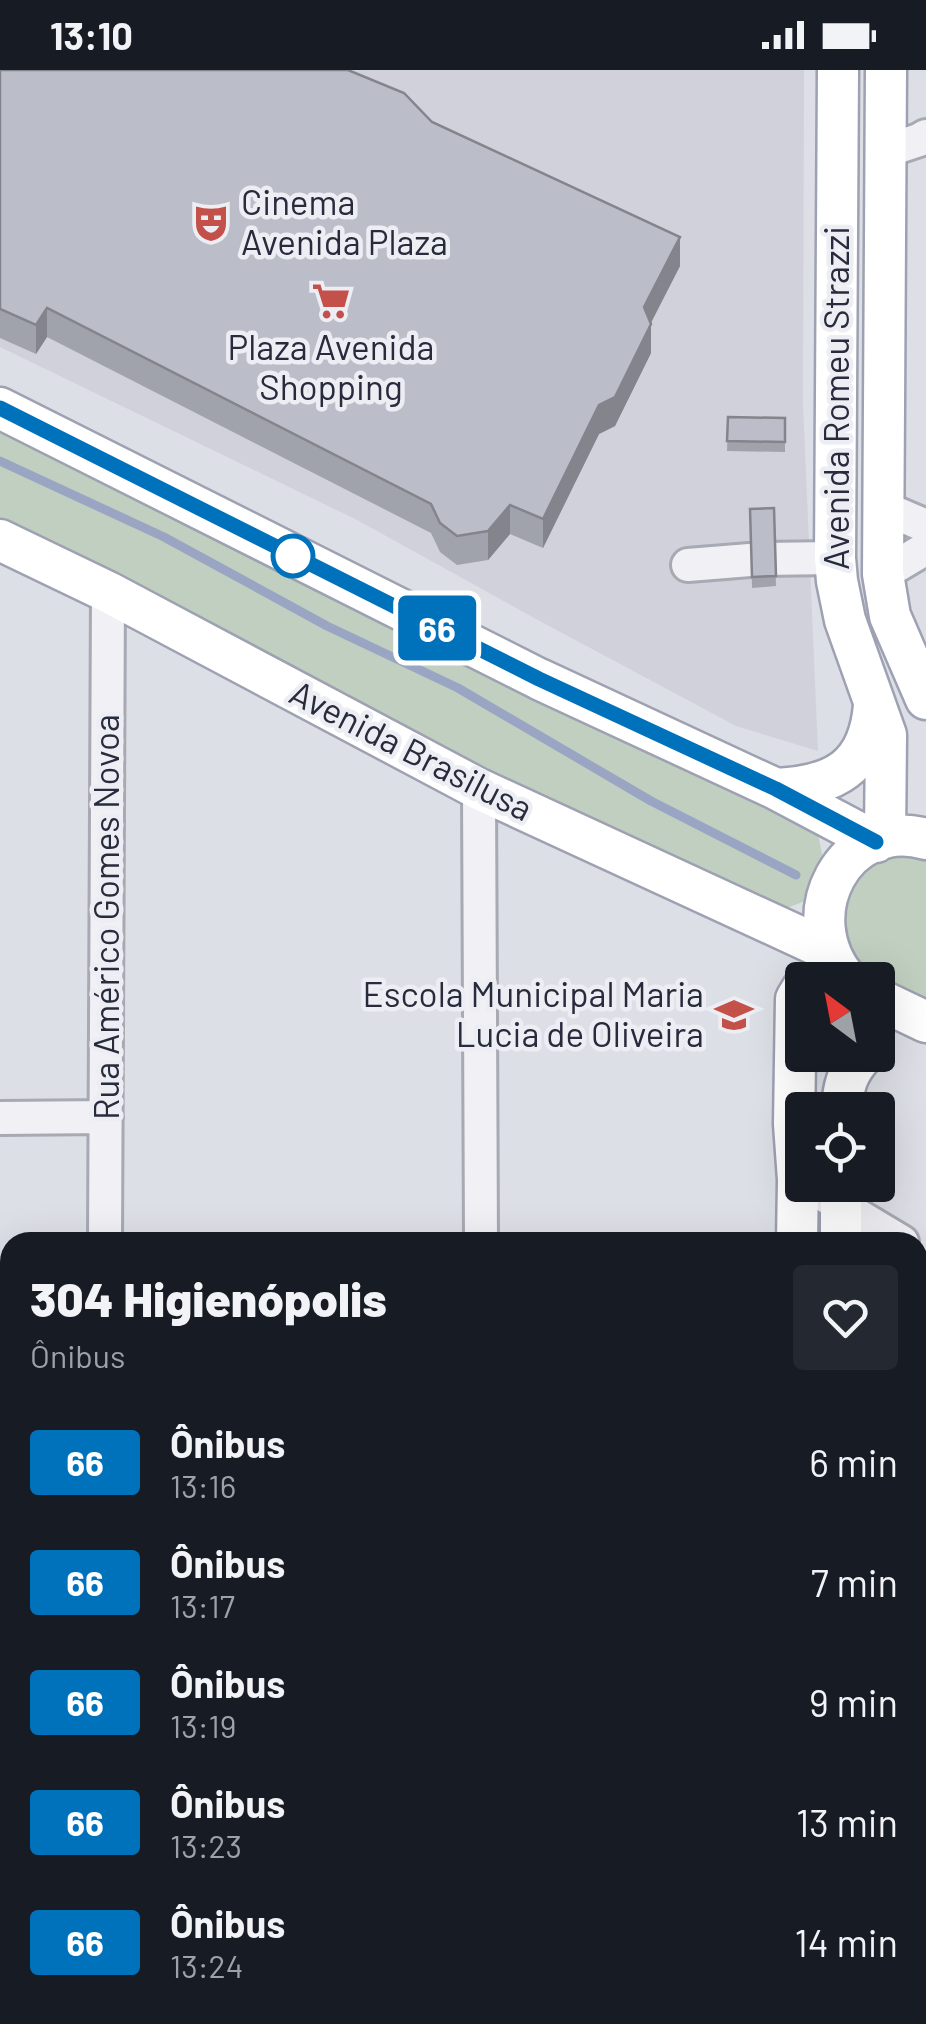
<!DOCTYPE html>
<html lang="pt">
<meta charset="utf-8">
<style>
:root{--surface:#171b24;--page:#242831;--text:#f1f3f6;--muted:#9ea1a6}
body{margin:0;font-family:Barlow,sans-serif;background:var(--page);color:var(--text);height:100vh;display:flex;flex-direction:column;font-size:38px;white-space:nowrap}
*{box-sizing:border-box;margin:0}
p{font-size:32px;color:var(--muted)}
.icon{flex:none;width:55px;height:55px;fill:none;stroke:currentColor;stroke-width:2;stroke-linecap:round;stroke-linejoin:round}
.map{position:relative;flex:1;overflow:hidden}
.drawer{position:absolute;left:0px;top:1162px;width:928px;height:792px;display:flex;flex-direction:column;background:var(--surface);border-radius:30px 30px 0 0;box-shadow:0 10px 40px #0002}
.drawer>*{flex:none}
.badge{padding:0 20px;border-radius:8px;font-size:35px;line-height:65px}
.needle{width:65px;rotate:328deg}
.fabs{position:absolute;left:785px;top:892px;display:grid;gap:20px}
.fabs a{display:grid;place-items:center;width:110px;height:110px;border-radius:10px;background:var(--surface);box-shadow:0 10px 40px #0002;font-size:50px}
.map>.badge{position:absolute;translate:-50% -50%;box-shadow:0 0 0 5px #fff}
.round{display:grid;place-items:center;flex:none;width:105px;height:105px;border-radius:10px;background:var(--page)}
.summary{display:flex;align-items:center;justify-content:space-between;height:170px;padding:0 30px}
h1{font-size:48px;font-weight:800;line-height:75px}
ul{padding:0;list-style:none}
li{display:flex;align-items:center;gap:30px;height:120px;padding:0 30px}
li div{flex:1}
li b{display:block;font-size:38px}
li em{font-style:normal}
li .badge{min-width:110px;font-weight:700;text-align:center}
.status{display:flex;justify-content:space-between;align-items:center;height:70px;padding:0 50px;background:var(--surface);direction:ltr}
.status svg{height:28px;fill:currentColor}
.map>svg:first-child{display:block}
.built{fill:#d0d1db}
.green{fill:#c0cfbf}
.lines{fill:none;stroke-linecap:round;stroke-linejoin:round}
.stream{stroke:#9aa5c4;stroke-width:9}
.minor-casing{stroke:#a7a9b3;stroke-width:38}
.major-casing{stroke:#9da1b1;stroke-width:45}
.minor{stroke:#f0f0f5;stroke-width:32}
.major{stroke:#fff;stroke-width:40}
.wall{fill:#a1a3ac}
.shaded-wall{fill:#83848c}
.building{fill:#bbbdc8;stroke:#83848c;stroke-width:2.5}
.line-casing{stroke:#fff;stroke-width:22}
.line{stroke:#0072bc;stroke-width:15}
.stop-dot{fill:#fff;stroke:#0072bc;stroke-width:5}
.labels{text-anchor:middle;stroke-width:9;stroke-linejoin:round;paint-order:stroke}
.poi-label{font-size:35px;fill:#282b3c;stroke:#eceef4;text-anchor:start}
.street-label{font-size:35px;fill:#282b3c;stroke:#eceef4}
</style>
<div class="status"><b>13:10</b><svg viewBox="0 0 49 12"><path d="M0 12V9h3v3zM5 12V6h3v6zM10 12V3h3v9zM15 12V0h3v12zM26 1h20v11H26zM47 4h2v5h-2z"/></svg></div>
<div class="map">
<svg width="926" height="1954" viewBox="0 0 926 1954">
<rect width="100%" height="100%" fill="#dddfe6"/>
<path class="built" d="M0 0H804L803 334 818 681 736 656 536 549 357 450 0 277Z"/>
<path class="green" d="M0 362 792 743 818 764 822 784 821 807 805 831 777 842 688 805 0 451Z
M886 785 926 787V932L897 918 859 894 843 873 845 822 861 801Z"/>
<g class="lines">
<path class="stream" d="M0 391 164 467 327 556 458 618 651 731 796 805"/>
<g class="minor-casing">
<path id="minor" d="M886 81 919 70 926 66
M884 438 926 456
M688 495 762 489 835 488
M883 504 920 482 926 481
M479 719 481 1172
M0 1048 106 1047
M807 1115 902 1172
M105 1172 108 522
M0 1707H10
M918 1729 926 1730
M234 1945V1954"/>
</g>
<g class="major-casing">
<path id="major" d="M838 0 835 488 837 511 845 550 886 665 885 768
M886 0 883 504 890 546 926 629
M0 338 539 609 776 719 876 772
M0 470 108 522 479 719 828 880
M776 719C834 716 869 698 874 635
M847 910C792 846 844 746 926 769
M878 929 926 952
M842 1040C843 1017 847 1002 863 985
M797 1172 798 1110 794 1054 796 929 802 919
M841 1172V1115
M792 1945V1954
M842 1945V1954"/>
</g>
<use href="#minor" class="minor"/>
<use href="#major" class="major"/>
</g>
<path class="wall" d="M0 0 432 52 680 196 651 253V283L615 356 599 364 543 478 510 464 488 490 457 495 440 482 431 463 47 267 36 284 0 268Z
M728 347 785 348V382L727 381Z
M774 438 776 516 752 518 750 439Z"/>
<path class="shaded-wall" d="M680 167V196L644 266V237Z
M47 238V267L36 284V255Z
M651 254V283L615 356 599 364 543 478V449L599 335Z
M510 435V464L488 490V461Z"/>
<path class="building" d="M0 0H348L404 23 432 52 680 167 644 237 651 254 615 327 599 335 543 449 510 435 488 461 457 466 440 453 431 434 47 238 36 255 0 239Z
M728 347 785 348V372L727 371Z
M774 438 776 506 752 507 750 439Z"/>
<g class="lines">
<g class="line-casing">
<path id="line" d="M0 338 539 609 776 719 876 772"/>
</g>
<use href="#line" class="line"/>
</g>
<defs>
<g id="theatre-bare" transform="scale(3)"><path d="M-5-5.5Q0-4 5-5.5V0Q5 5 0 6Q-5 5-5 0ZM-3.3-2.5H-1v1.5H-3.3ZM1-2.5H3.3v1.5H1ZM-2.8 1Q0 5.5 2.8 1Z" fill="#c45149" stroke="#eceef4" stroke-width="2.5" paint-order="stroke"/></g>
<g id="supermarket-bare" transform="scale(3)"><path d="M-6-5.5h2.5l.6 2H6L4.5 2H-2.5L-4.4-4H-6ZM-1.5 3.2a1.3 1.3 0 1 0 .1 0ZM3 3.2a1.3 1.3 0 1 0 .1 0Z" fill="#c45149" stroke="#eceef4" stroke-width="2.5" paint-order="stroke"/></g>
<g id="school-bare" transform="scale(3)"><path d="M0-5L7-2L0 1L-7-2ZM-4 1L0 2.5L4 1V4Q0 6-4 4Z" fill="#c45149" stroke="#eceef4" stroke-width="2.5" paint-order="stroke"/></g>
</defs>
<g fill-rule="evenodd">
<use href="#theatre-bare" x="211" y="153"/>
<use href="#supermarket-bare" x="331" y="231"/>
<use href="#school-bare" x="734" y="945"/>
</g>
<circle class="stop-dot" cx="293" cy="486" r="20"/>
<g class="labels">
<g class="poi-label">
<text x="241" y="145">Cinema<tspan x="241" dy="40">Avenida Plaza</tspan></text>
<text x="331" y="290" text-anchor="middle">Plaza Avenida<tspan x="331" dy="40">Shopping</tspan></text>
<text x="704" y="937" text-anchor="end">Escola Municipal Maria<tspan x="704" dy="40">Lucia de Oliveira</tspan></text>
</g>
<g class="street-label">
<text transform="translate(837 328) rotate(-90)" y="12">Avenida Romeu Strazzi</text>
<text transform="translate(411 681) rotate(27)" y="12">Avenida Brasilusa</text>
<text transform="translate(107 847) rotate(-90)" y="12">Rua Américo Gomes Novoa</text>
</g>
</g>
</svg>
<div class="fabs">
<a><svg class="needle" viewBox="-14 -14 28 28"><path d="M0-13l5 13h-10z" fill="#e53935"/><path d="M0 13l5-13h-10z" fill="#9ea1a6"/></svg></a>
<a><svg class="icon" aria-label="locate" viewBox="0 0 24 24"><circle cx="12" cy="12" r="6"/><path d="M12 2v4M12 18v4M2 12h4M18 12h4"/></svg></a>
</div>
<b class="badge" style="left:437px;top:558px;background:#0072bc;color:#fff">66</b>
<section class="drawer">
<div class="summary"><div><h1>304 Higienópolis</h1><p>Ônibus</p></div><a class="round"><svg class="icon" aria-label="heart" viewBox="0 0 24 24"><path d="M12 20l-8-8c-3-5 5-10 8-4 3-6 11-1 8 4z"/></svg></a></div>
<ul>
<li><span class="badge" style="background:#0072bc;color:#fff">66</span><div><b>Ônibus</b><p>13:16</p></div><em>6 min</em></li>
<li><span class="badge" style="background:#0072bc;color:#fff">66</span><div><b>Ônibus</b><p>13:17</p></div><em>7 min</em></li>
<li><span class="badge" style="background:#0072bc;color:#fff">66</span><div><b>Ônibus</b><p>13:19</p></div><em>9 min</em></li>
<li><span class="badge" style="background:#0072bc;color:#fff">66</span><div><b>Ônibus</b><p>13:23</p></div><em>13 min</em></li>
<li><span class="badge" style="background:#0072bc;color:#fff">66</span><div><b>Ônibus</b><p>13:24</p></div><em>14 min</em></li>
</ul>
</section>
</div>
